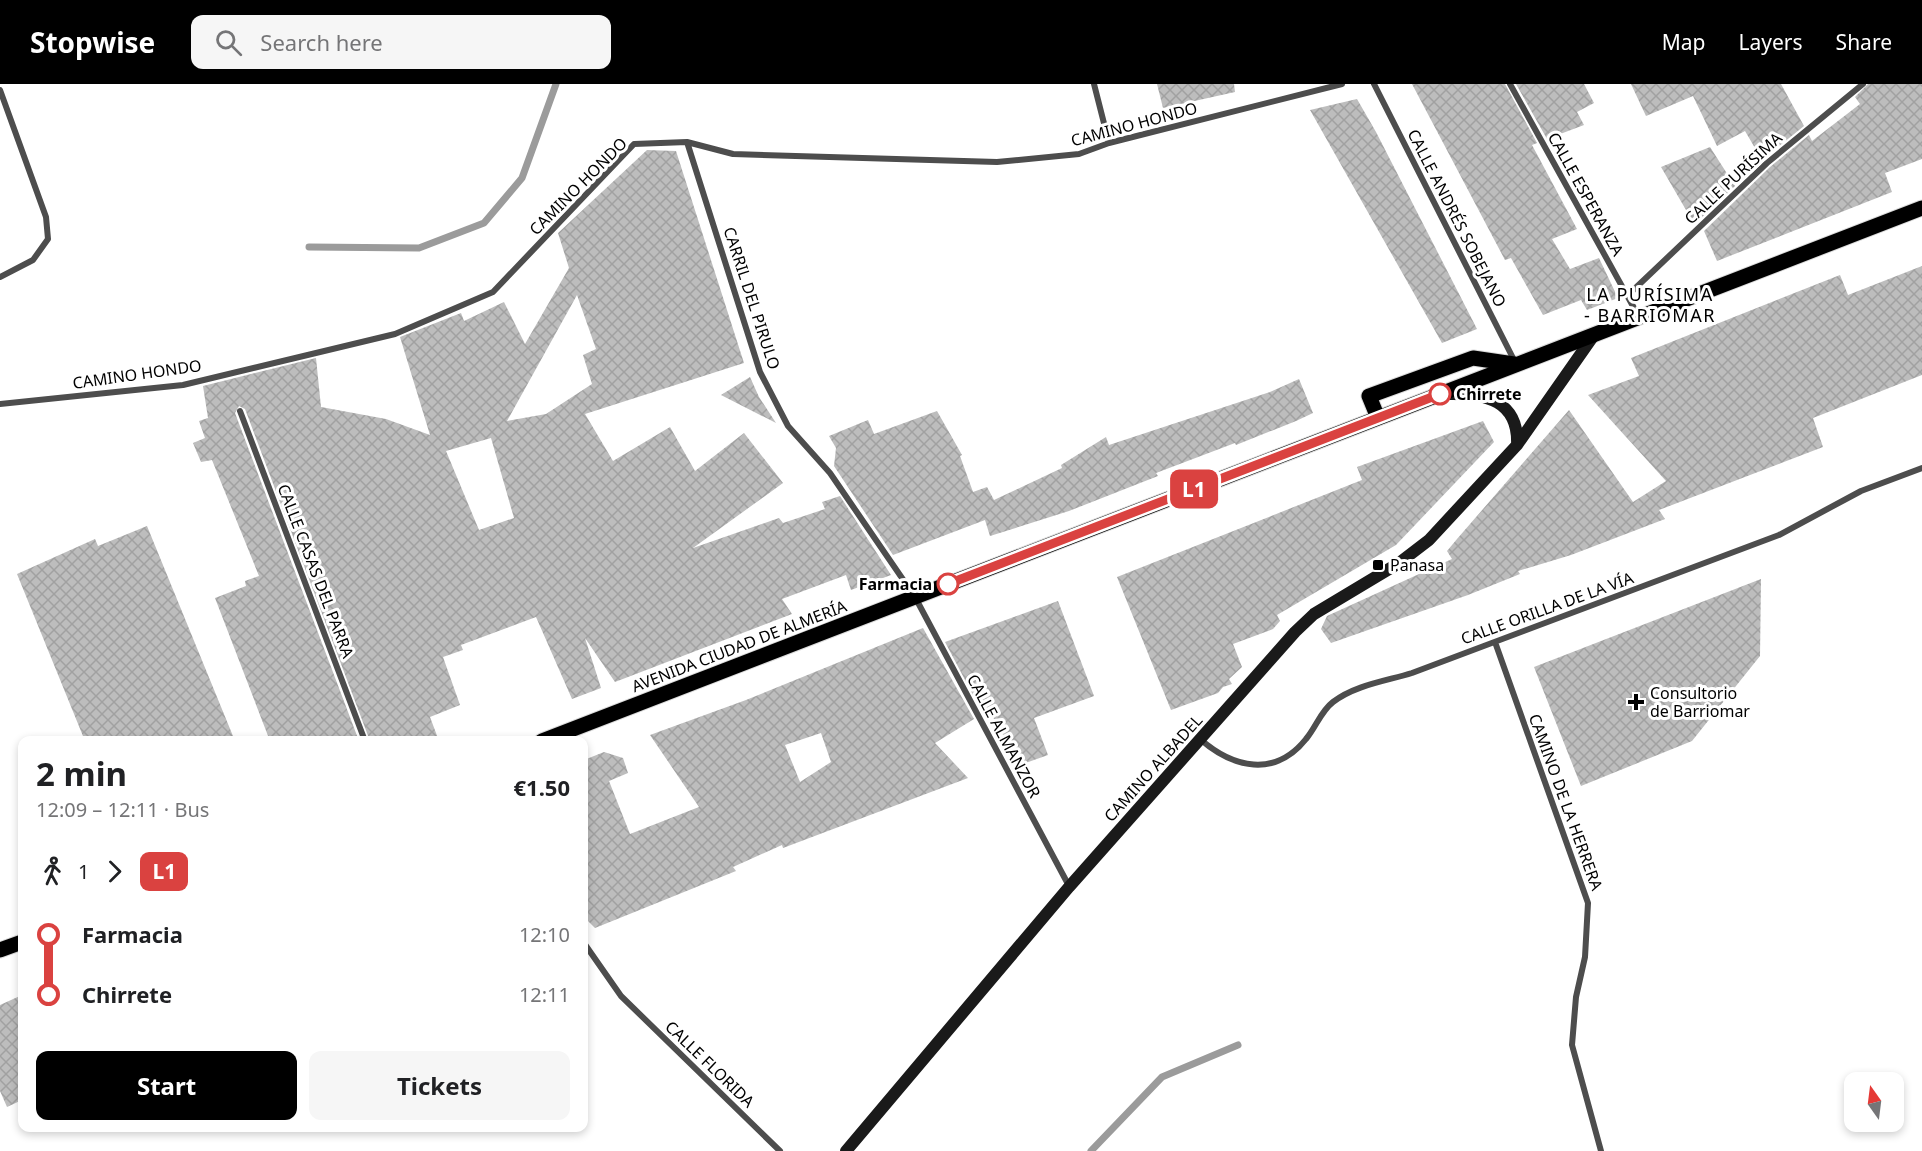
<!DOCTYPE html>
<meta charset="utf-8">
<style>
:root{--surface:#fff;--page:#f6f6f6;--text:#202124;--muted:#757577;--accent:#000}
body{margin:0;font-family:"Noto Sans",sans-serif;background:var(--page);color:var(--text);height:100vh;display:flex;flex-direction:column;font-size:22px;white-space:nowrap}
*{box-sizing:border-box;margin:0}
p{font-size:20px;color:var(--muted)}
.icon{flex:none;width:33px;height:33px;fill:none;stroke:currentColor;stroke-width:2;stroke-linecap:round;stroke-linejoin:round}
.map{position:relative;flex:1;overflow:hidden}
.sheet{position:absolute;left:18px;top:652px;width:570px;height:396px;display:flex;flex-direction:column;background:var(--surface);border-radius:12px;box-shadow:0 3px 9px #0003}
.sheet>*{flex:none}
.badge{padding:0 12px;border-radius:9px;font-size:21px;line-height:39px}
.needle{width:39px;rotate:346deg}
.controls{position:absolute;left:1844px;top:988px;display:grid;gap:12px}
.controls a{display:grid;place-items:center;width:60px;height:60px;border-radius:12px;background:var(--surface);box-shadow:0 3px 9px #0003;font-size:30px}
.map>.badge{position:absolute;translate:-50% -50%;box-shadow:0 0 0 3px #fff}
.legs{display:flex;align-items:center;gap:9px;height:66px;padding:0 18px;font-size:20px}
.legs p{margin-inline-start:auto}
.summary{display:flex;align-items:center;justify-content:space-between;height:102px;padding:0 18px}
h1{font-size:33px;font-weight:700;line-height:45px}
.action{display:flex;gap:12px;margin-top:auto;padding:12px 18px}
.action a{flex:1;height:69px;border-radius:12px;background:var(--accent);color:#fff;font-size:24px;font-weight:700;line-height:69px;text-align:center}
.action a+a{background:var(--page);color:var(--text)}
ul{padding:0 18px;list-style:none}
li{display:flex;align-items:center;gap:21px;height:60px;font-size:22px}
li i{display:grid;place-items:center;width:9px;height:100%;margin:0 8px;background:currentColor}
li i::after{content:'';width:15px;height:15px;margin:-8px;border:4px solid;border-radius:50%;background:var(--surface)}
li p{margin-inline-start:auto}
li:first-child i{background:linear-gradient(#0000 50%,currentColor 0)}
li:last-child i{background:linear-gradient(currentColor 50%,#0000 0)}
header{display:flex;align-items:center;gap:36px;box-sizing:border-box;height:84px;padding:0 30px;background:var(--accent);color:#fff}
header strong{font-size:28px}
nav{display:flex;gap:33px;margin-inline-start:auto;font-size:21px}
.search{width:420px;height:54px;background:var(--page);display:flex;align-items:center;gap:15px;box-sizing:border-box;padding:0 21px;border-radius:12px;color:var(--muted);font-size:22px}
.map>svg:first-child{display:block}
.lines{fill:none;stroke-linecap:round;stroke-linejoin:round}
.stream{stroke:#9b9b9b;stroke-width:7}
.building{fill:url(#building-cross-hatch);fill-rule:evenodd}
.primary-casing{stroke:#dbdbdb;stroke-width:17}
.street{stroke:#4d4d4d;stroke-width:6}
.secondary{stroke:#1a1a1a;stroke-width:12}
.primary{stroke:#000;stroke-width:15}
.line-1-casing{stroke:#fff;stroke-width:14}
.line-1{stroke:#da4240;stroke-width:9}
.stop-1-dot{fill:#fff;stroke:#da4240;stroke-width:3}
.poi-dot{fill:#000;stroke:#fff;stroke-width:2}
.labels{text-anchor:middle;stroke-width:6;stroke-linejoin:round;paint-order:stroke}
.street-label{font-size:16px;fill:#000;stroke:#fff}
.stop-label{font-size:16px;font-weight:bold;fill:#000;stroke:#fff;text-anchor:start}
.poi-label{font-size:16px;fill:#000;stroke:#fff;text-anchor:start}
.neighbourhood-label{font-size:18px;letter-spacing:1.5px;fill:#000;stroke:#fff}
</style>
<header>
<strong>Stopwise</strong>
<div class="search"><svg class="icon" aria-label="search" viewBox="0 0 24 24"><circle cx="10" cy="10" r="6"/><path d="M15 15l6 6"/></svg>Search here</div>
<nav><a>Map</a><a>Layers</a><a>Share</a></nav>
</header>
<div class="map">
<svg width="1922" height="1067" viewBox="0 0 1922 1067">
<defs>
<pattern id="building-cross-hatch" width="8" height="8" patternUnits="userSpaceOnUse" patternTransform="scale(1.5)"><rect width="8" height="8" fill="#bdbdbd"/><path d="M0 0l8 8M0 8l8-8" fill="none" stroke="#a1a1a1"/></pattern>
</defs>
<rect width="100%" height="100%" fill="#fff"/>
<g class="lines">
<path class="stream" d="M309 163 419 164 484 139 522 94 556 0
M1091 1067 1162 993 1238 961"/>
</g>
<path class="building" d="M1157 0H1234L1235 8 1163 24Z
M1412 0H1505L1537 59 1532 61 1577 145 1552 155 1570 185 1599 174 1618 214 1587 226 1581 216 1543 231 1511 174 1505 176Z
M1516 0H1584L1594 19 1577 28 1584 41 1547 55Z
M1631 0H1781L1804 42 1762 76 1745 47 1717 62 1693 12 1646 32Z
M1868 0H1922V75L1885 89 1892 108 1717 177 1704 147 1770 83 1809 51 1812 57 1860 20 1855 13Z
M1357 15 1376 48 1477 245 1442 259 1310 26Z
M1710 63 1735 102 1699 136 1698 134 1693 138 1661 83Z
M647 66 676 67 744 279 585 330 613 377 670 343 695 387 744 349 783 399 693 464 779 434 783 439 825 425 822 418 840 412 891 491 851 506 846 491 782 515 792 530 615 598 585 554 601 604 572 615 536 533 461 561 463 566 443 573 460 621 430 633 439 657H370L245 325 239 322 235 329 359 657H270L215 514 246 502 245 497 259 492 212 376 201 378 193 359 205 354 199 337 208 334 203 302 316 274 321 323 386 335 430 351 400 253 461 229 464 237 504 218 525 260 569 184 558 149ZM577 211 596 265 583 271 592 300 546 330 507 337ZM491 354 514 434 479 446 446 367Z
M1922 182V291L1813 334 1823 363 1659 426 1665 435 1571 471 1518 487 1520 490 1468 511 1331 559 1321 545 1327 532 1452 475 1447 467 1457 455 1569 326 1633 418 1666 397 1588 311 1639 292 1631 274 1840 191 1848 211Z
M750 293 759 313 776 339 721 311Z
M1299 295 1313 329 1296 337 1236 361 1235 359 1156 389 1158 392 1069 427 990 452 985 436 893 471 834 382 836 364 829 352 868 336 874 350 937 327 962 371 960 372 973 408 987 403 994 416 1062 384 1061 381 1106 353 1109 361 1270 308Z
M1483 337 1494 358 1396 461 1277 531 1280 537 1273 545 1233 560 1242 583 1229 595 1232 600 1223 603 1218 609 1171 626 1117 493 1362 396 1357 383Z
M147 442 235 657H85L17 490 95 455 98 462Z
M1761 495 1760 572 1692 657 1581 702 1534 583Z
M1058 517 1094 612 1034 634 1048 671 1020 681 989 626 983 630 945 558Z
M923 544 974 635 935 659 968 694 783 764 782 761 733 783 736 787 595 844 584 833V676L604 668 623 674 628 689 609 697 630 750 699 723 650 651 746 616ZM821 649 831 678 800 698 785 661Z
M22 911V1016L7 1023 0 1007V921Z"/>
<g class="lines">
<g class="primary-casing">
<path id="primary" d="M1378 334 1369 312 1473 274 1514 280
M542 657 1922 124
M0 866 22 858"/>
</g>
<path class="street" d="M1094 0 1109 59
M1374 0 1515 278
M1510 0 1639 233
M0 6 46 133 48 155 33 176 0 193
M687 58 760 288 788 342 830 389 915 513 1069 802
M1627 212 1767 79 1863 0
M0 320 183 301 395 250 493 208 634 60 687 58 733 70 997 78 1079 70 1109 59 1342 0
M240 327 365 657
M1495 558 1588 819 1585 873 1576 913 1572 961 1601 1067
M1200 655C1233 684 1275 694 1306 655 1316 643 1321 627 1333 618 1355 601 1386 597 1412 589L1779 451 1861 407 1922 384
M584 859 621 912 780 1067"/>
<path class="secondary" d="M1448 310C1486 309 1519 317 1517 361
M846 1067 1069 803 1295 548 1314 530 1399 479 1429 456 1517 361 1594 251"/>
<use href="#primary" class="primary"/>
</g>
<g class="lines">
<g class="line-1-casing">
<path id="line-1" d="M948 500 1440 310"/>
</g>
<use href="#line-1" class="line-1"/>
</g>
<g class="stop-1-dot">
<circle cx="1440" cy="310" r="10"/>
<circle cx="948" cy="500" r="10"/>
</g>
<g class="poi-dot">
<rect x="1372" y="475" width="12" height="12" rx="3"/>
<path d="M1633 609h6v6h6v6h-6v6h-6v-6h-6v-6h6z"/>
</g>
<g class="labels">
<g class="street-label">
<text transform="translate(1134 40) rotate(-15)" y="6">CAMINO HONDO</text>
<text transform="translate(1733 94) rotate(-43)" y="6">CALLE PURÍSIMA</text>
<text transform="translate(578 102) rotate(-45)" y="6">CAMINO HONDO</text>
<text transform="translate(1586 110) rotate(61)" y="6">CALLE ESPERANZA</text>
<text transform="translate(1457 134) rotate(63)" y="6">CALLE ANDRÉS SOBEJANO</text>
<text transform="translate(752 214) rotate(72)" y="6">CARRIL DEL PIRULO</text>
<text transform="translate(137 290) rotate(-8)" y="6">CAMINO HONDO</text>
<text transform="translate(316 487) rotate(69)" y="6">CALLE CASAS DEL PARRA</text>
<text transform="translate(1547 524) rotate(-20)" y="6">CALLE ORILLA DE LA VÍA</text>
<text transform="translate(739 562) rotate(-21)" y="6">AVENIDA CIUDAD DE ALMERÍA</text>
<text transform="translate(1004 652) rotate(62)" y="6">CALLE ALMANZOR</text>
<text transform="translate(1153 684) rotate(-48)" y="6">CAMINO ALBADEL</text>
<text transform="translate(1566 718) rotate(70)" y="6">CAMINO DE LA HERRERA</text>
<text transform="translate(710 980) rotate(44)" y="6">CALLE FLORIDA</text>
</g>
<g class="stop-label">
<text x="1456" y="316">Chirrete</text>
<text x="932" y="506" text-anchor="end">Farmacia</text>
</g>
<g class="poi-label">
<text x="1390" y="487">Panasa</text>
<text x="1650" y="615">Consultorio<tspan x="1650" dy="18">de Barriomar</tspan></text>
</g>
<g class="neighbourhood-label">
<text x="1650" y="217">LA PURÍSIMA<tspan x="1650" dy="21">- BARRIOMAR</tspan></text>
</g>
</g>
</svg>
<div class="controls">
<a><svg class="needle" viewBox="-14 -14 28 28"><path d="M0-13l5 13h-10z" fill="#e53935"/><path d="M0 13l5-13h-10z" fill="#757577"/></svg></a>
</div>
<b class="badge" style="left:1194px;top:405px;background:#da4240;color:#fff">L1</b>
<section class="sheet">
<div class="summary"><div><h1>2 min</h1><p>12:09 – 12:11 · Bus</p></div><b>€1.50</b></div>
<div class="legs"><svg class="icon" aria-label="walk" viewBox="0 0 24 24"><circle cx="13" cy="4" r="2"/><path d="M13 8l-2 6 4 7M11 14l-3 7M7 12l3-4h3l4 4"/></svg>1<svg class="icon" aria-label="forward" viewBox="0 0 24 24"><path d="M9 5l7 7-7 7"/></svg><b class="badge" style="background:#da4240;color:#fff">L1</b></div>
<ul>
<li><i style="color:#da4240"></i><b>Farmacia</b><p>12:10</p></li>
<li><i style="color:#da4240"></i><b>Chirrete</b><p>12:11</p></li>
</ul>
<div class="action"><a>Start</a><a>Tickets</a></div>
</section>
</div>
